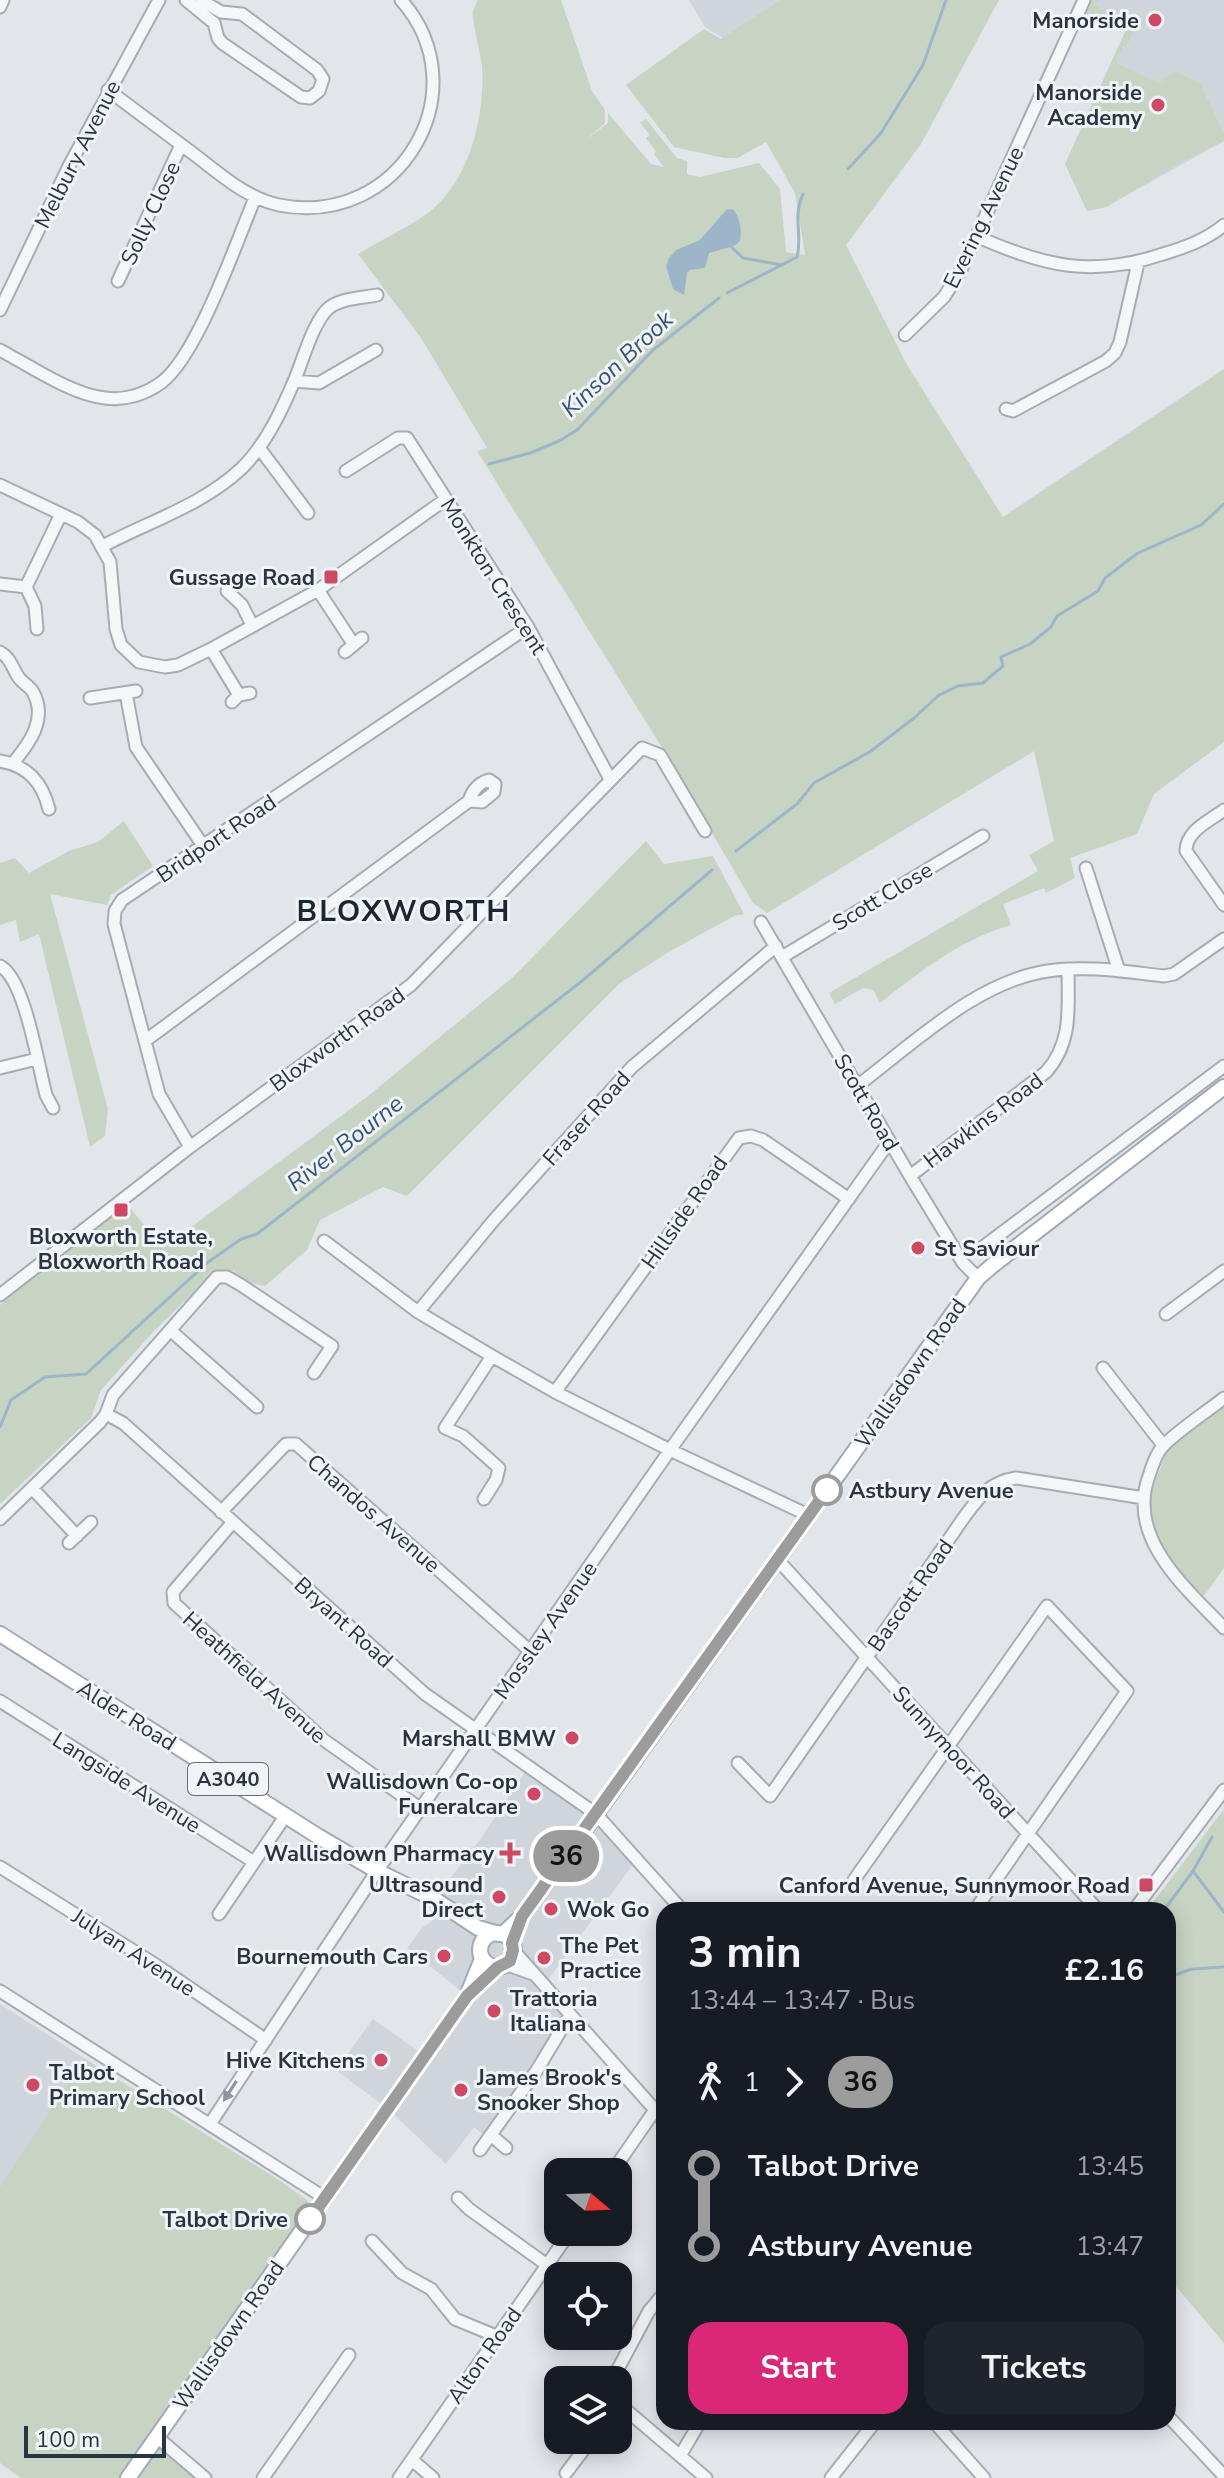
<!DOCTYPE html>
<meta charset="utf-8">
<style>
:root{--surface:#171b24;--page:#20242c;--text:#f1f3f6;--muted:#9ea1a6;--accent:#db2777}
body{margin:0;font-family:"Nunito Sans",sans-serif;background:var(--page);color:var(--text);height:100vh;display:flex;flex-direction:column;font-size:30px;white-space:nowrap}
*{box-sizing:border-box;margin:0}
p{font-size:26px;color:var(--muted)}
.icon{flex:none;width:44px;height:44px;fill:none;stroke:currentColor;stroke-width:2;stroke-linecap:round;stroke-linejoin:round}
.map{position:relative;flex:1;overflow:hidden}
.sheet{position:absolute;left:656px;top:1902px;width:520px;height:528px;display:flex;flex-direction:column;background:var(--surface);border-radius:24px;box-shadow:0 4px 20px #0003}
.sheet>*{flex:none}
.badge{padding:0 16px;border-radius:26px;font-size:28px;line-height:52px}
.needle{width:52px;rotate:109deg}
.tools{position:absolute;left:544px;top:2158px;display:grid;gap:16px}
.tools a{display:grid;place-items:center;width:88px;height:88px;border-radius:16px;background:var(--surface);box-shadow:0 4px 20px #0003;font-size:40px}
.scale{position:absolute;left:24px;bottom:20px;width:142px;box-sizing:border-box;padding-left:8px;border:4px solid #2a3442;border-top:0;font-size:22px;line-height:28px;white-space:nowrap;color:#2a3442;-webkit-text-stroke:6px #f1f4f7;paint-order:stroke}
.map>.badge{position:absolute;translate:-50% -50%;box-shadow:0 0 0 4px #fff}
.legs{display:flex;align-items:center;gap:12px;height:88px;padding:0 32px;font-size:26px}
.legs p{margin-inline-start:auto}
.head{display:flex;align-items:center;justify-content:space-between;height:136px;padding:0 32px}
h1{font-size:44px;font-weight:700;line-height:60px}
.primary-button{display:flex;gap:16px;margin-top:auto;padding:16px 32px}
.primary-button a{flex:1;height:92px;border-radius:24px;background:var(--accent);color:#fff;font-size:32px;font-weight:700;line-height:92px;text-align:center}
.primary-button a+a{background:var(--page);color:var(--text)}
ul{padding:0 32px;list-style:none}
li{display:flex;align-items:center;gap:28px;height:80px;font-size:30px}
li i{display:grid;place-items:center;width:12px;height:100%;margin:0 10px;background:currentColor}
li i::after{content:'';width:20px;height:20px;margin:-10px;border:6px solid;border-radius:50%;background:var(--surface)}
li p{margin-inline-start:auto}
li:first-child i{background:linear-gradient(#0000 50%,currentColor 0)}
li:last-child i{background:linear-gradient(currentColor 50%,#0000 0)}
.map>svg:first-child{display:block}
.built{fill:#d0d5dc}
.green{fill:#c8d4c3}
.water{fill:#9db5c9}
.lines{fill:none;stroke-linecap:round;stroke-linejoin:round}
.stream{stroke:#9db5c9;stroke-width:3}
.minor-casing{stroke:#a7acb4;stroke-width:15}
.major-casing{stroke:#a1aab6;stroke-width:18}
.minor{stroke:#f4f6f8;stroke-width:11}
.major{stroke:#fff;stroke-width:14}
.oneway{fill:#8f959d}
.line-1-casing{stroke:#fff;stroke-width:18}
.line-1{stroke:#9d9c9c;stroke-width:12}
.poi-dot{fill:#cd4964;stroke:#f1f4f7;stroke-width:3}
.stop-1-dot{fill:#fff;stroke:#9d9c9c;stroke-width:4}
.labels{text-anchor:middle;stroke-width:6;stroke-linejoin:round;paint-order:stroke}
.shield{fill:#f1f4f7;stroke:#666e78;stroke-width:2}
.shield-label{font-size:20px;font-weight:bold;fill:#2a3442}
.poi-label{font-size:22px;font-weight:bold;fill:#2a3442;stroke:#f1f4f7;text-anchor:end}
.street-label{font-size:22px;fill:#2a3442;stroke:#f1f4f7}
.stop-label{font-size:22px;font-weight:bold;fill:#2a3442;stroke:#f1f4f7;text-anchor:start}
.water-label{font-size:24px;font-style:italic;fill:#345575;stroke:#f1f4f7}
.district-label{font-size:30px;font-weight:bold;letter-spacing:2px;fill:#1c2533;stroke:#f1f4f7}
</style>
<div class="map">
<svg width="1224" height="2478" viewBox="0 0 1224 2478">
<rect width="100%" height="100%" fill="#e2e5ea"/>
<path class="built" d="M689 0H784L723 38 705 27Z
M1084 0H1224V141L1106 207 1087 211 1065 164 1126 30 1079 11Z
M528 1768 596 1814 637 1859 544 1985 570 2015 488 2139 474 2127 446 2164 388 2109 336 2070 373 2019 425 2056 466 1995 407 1948 422 1928 449 1909 434 1899 479 1841Z
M0 2004 84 2058 0 2186Z"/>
<path class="green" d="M478 0H561L592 91 605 110V123L586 140 608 123V113L651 164 664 167 654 154 656 151 646 138 650 135 640 123 646 119 677 158 687 161V174L700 177 759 163 780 189 786 252 805 255 795 193 766 142 738 158H724L674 147 626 85 704 29 721 39 780 0H999L921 144 846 245 907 365 1003 517 1224 369V742L1154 794 1137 834 1070 858 1075 878 1046 893 1044 888 1003 904 1011 925C960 940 921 971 880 1003L873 990 863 988 835 1004 829 993 1038 871 1029 855 1054 841 1034 751 767 913 753 903 666 754 477 451 487 448 421 338 358 254C381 240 407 228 428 213 470 181 485 116 482 66 481 54 471 19 473 11 474 7 476 4 478 0Z
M1091 0H1098L1096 5 1113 17 1123 18 1125 14 1133 33 1126 47 1123 46 1116 63 1159 83 1174 71 1200 83 1224 134V141L1185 160 1106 207 1087 211 1065 164 1126 30 1085 13Z
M124 821 153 866 111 895 107 905 50 894 108 1109 105 1136 90 1147 39 934 20 942 16 920 0 925V863L15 858 29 873 69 851 98 842Z
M646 841 664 864 713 856 744 914 734 916 672 950 620 983 407 1196 383 1187 320 1220 307 1250 265 1286 244 1281 234 1271 212 1275 155 1330 101 1390 91 1418 0 1504V1305L122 1198 163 1248 368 1096 513 977Z
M1224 1404V1568L1204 1596 1174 1568 1152 1531 1149 1499 1167 1450Z
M1224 1809V2343L1168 2277V1910H1147Z
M84 2058 282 2182 307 2200 309 2205 122 2478H21L0 2463V2186Z
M157 2437 205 2478H128Z"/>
<path class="water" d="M727 209 734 210C740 219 742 230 740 241L734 246 709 253 705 268 690 270 687 273 684 295 673 289 666 266 669 258 676 250 700 240Z"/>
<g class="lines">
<path class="stream" d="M848 169 881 133 923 65 946 0
M729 245 743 258 782 265
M727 293 797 257C803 234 792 218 803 194
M489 464 530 453 559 441 577 430 653 350 719 298
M736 851 798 803 814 783 871 751 914 718 939 695 958 686 983 683 1003 666 1001 657 1030 644 1051 627 1057 616 1098 591 1105 578 1138 553 1201 525 1224 504
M0 1427 11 1400 45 1377 86 1374 207 1263 241 1239 257 1234 582 981 712 870
M1193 1871 1224 1912
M1164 1910 1193 1871 1212 1837
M1168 1951 1175 1975 1192 1969 1224 1967"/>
<g class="minor-casing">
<path id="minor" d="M186 0 214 23 218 38 222 43 301 97 310 98 319 91 323 79 317 70 242 14 221 12 201 0
M0 7 3 0
M108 90C136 111 163 131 191 152 218 172 245 198 279 205 400 229 481 90 401 0
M978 237C1044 266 1092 278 1163 254 1186 247 1206 240 1224 225
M118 281 181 145
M0 310 70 164 159 0
M905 335 944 297 960 272 1084 0
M0 350C30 366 72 395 105 398 125 401 146 394 162 382 198 354 236 243 255 198
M294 381 319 383 376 350
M1006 409 1013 411 1106 361 1115 353 1120 342 1138 263
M260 449 308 513
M346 471 398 438H407L528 627 610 779
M0 485 78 522 95 535 110 562 116 629 121 645 139 662 165 667 178 665 211 649 318 590 446 499
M103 546C150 521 203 505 242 468 266 444 282 410 295 379 303 360 314 319 330 307 343 298 362 298 377 295
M0 584 26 587 61 514
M26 587 35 606 37 629
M318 590 354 645
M227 591 242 605 252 625
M211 649 239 695
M0 652C11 658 12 668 19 678 23 683 30 687 33 692 48 719 29 744 13 763
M345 652 362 638
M126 693 136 747 204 847
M90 698 136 691
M232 702 239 695 250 693
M0 761C28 766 42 782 49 809
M1224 810C1209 821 1186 831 1186 851L1224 905
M1086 868 1119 971
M761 922 910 1176 963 1263 978 1278
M782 957 983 836
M0 966C25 979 38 1065 46 1095L53 1108
M145 1041 469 801C472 791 479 783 489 780L495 784 494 792 482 802 469 801
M0 1068 37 1059
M857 1086C913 1044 977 981 1048 971 1086 965 1127 972 1164 976L1174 974 1224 939
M190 1147 159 1094 114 924 115 911 122 900 528 627
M910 1176 1046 1072C1073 1042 1068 1007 1068 969
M324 1241 418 1312 492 1356 555 1392 670 1450 808 1515
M979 1250 1224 1066
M0 1295 190 1147 411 985 642 748 660 755 705 831
M418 1312 494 1220 632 1067 776 946
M1166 1314 1224 1271
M170 1330 257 1407
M1103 1368 1163 1445
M555 1392 739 1138 751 1136 763 1140 849 1199
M1224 1398C1205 1413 1183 1427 1165 1444 1157 1451 1152 1466 1149 1476 1126 1538 1186 1588 1224 1628
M106 1414 123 1423 425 1694 596 1814 682 1910
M32 1488 77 1536
M484 1499 496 1480 499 1468 463 1436 445 1428 492 1356
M221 1512 286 1444H296L530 1651
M0 1519 100 1422 106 1414 113 1395 217 1277H227L241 1285 332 1346 314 1373
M233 1522 178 1586 173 1592 174 1603 324 1740 421 1809
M69 1543 91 1522
M777 1559 1098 1910
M0 1701 254 1862
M738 1763 770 1796 965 1516C980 1496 990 1482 1016 1478L1144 1498
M0 1867 156 1965 266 2040
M854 1880 1047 1606 1127 1691 975 1910
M1134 1910 1224 1790
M219 1914 286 1815
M513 1950 664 2120
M505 1964 533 1974
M0 1991 325 2198
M210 2124 377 1871 670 1450 889 1142
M491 2135 506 2148
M480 2150 537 2070 570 2015
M612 2172 655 2110
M458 2198 469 2209 547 2265
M372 2241 402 2273 431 2289 455 2319 496 2336
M612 2380 649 2311 664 2293
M618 2403 706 2478
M1168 2416 1224 2476
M934 2422 984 2478
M157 2437 205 2478
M680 2456 700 2422
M412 2460 433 2478
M566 2473 591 2440
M263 2478 349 2355
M399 2478 570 2232
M831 2478 875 2422"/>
</g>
<g class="major-casing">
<path id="major" d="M0 1634 316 1835 377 1871 434 1899 478 1928 499 1934
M480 1950a17 17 0 1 1 34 0a17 17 0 1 1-34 0Z
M503 1934 522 1916 579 1838 978 1278 993 1265 1224 1087
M128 2478 467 1996 482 1959"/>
</g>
<use href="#minor" class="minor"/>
<use href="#major" class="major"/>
</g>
<defs><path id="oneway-solid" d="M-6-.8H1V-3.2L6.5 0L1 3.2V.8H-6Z" transform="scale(2)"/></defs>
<use class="oneway" href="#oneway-solid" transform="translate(230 2091) rotate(123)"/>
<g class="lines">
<g class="line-1-casing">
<path id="line-1" d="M310 2219 467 1996 498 1967 510 1961 513 1950 512 1943 522 1916 827 1490"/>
</g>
<use href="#line-1" class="line-1"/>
</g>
<g class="poi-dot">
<circle cx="1155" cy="20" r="8"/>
<circle cx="1158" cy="105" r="8"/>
<rect x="323" y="569" width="16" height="16" rx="4"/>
<rect x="113" y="1202" width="16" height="16" rx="4"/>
<circle cx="918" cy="1248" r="8"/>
<circle cx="572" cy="1738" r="8"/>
<circle cx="534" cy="1794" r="8"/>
<path d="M506 1841h8v8h8v8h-8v8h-8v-8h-8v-8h8z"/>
<rect x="1138" y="1877" width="16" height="16" rx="4"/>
<circle cx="499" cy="1897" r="8"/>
<circle cx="551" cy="1909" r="8"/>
<circle cx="444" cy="1956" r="8"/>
<circle cx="544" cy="1958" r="8"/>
<circle cx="494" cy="2011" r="8"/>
<circle cx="381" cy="2060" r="8"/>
<circle cx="33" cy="2085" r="8"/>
<circle cx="461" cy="2090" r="8"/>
</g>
<g class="stop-1-dot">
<circle cx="827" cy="1490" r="14"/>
<circle cx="310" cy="2219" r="14"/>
</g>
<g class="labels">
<rect class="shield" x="188" y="1763" width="80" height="32" rx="6"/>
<g class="shield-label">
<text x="228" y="1786">A3040</text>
</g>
<g class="poi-label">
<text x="1139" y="28">Manorside</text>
<text x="1142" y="100">Manorside<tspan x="1142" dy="25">Academy</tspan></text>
<text x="315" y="585">Gussage Road</text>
<text x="121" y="1244" text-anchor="middle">Bloxworth Estate,<tspan x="121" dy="25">Bloxworth Road</tspan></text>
<text x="934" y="1256" text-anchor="start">St Saviour</text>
<text x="556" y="1746">Marshall BMW</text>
<text x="518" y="1789">Wallisdown Co-op<tspan x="518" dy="25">Funeralcare</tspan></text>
<text x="494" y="1861">Wallisdown Pharmacy</text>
<text x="483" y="1892">Ultrasound<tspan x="483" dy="25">Direct</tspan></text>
<text x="1130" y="1893">Canford Avenue, Sunnymoor Road</text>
<text x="567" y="1917" text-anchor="start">Wok Go</text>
<text x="560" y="1953" text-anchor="start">The Pet<tspan x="560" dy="25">Practice</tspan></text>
<text x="428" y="1964">Bournemouth Cars</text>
<text x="510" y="2006" text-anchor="start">Trattoria<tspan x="510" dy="25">Italiana</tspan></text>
<text x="365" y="2068">Hive Kitchens</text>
<text x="49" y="2080" text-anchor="start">Talbot<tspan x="49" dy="25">Primary School</tspan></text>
<text x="477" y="2085" text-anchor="start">James Brook's<tspan x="477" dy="25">Snooker Shop</tspan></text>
</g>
<g class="street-label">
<text transform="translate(77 154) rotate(-63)" y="8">Melbury Avenue</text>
<text transform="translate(150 213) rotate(-65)" y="8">Solly Close</text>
<text transform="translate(983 217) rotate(-64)" y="8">Evering Avenue</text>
<text transform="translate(494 576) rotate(58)" y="8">Monkton Crescent</text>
<text transform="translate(216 838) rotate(-34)" y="8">Bridport Road</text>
<text transform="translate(882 896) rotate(-31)" y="8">Scott Close</text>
<text transform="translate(337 1039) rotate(-36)" y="8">Bloxworth Road</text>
<text transform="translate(867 1102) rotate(60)" y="8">Scott Road</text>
<text transform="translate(586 1118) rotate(-48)" y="8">Fraser Road</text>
<text transform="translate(983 1120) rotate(-37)" y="8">Hawkins Road</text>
<text transform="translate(684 1212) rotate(-55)" y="8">Hillside Road</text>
<text transform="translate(910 1373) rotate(-55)" y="8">Wallisdown Road</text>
<text transform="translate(374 1513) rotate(41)" y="8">Chandos Avenue</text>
<text transform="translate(910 1595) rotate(-55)" y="8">Bascott Road</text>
<text transform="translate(344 1622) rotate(42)" y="8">Bryant Road</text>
<text transform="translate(545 1630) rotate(-55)" y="8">Mossley Avenue</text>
<text transform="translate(255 1677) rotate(42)" y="8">Heathfield Avenue</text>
<text transform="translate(127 1715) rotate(32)" y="8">Alder Road</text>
<text transform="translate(954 1752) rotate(48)" y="8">Sunnymoor Road</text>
<text transform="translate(127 1782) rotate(32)" y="8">Langside Avenue</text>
<text transform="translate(134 1952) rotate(33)" y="8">Julyan Avenue</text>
<text transform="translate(228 2335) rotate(-55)" y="8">Wallisdown Road</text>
<text transform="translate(484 2355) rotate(-55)" y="8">Alton Road</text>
</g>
<g class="stop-label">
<text x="849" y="1498">Astbury Avenue</text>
<text x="288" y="2227" text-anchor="end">Talbot Drive</text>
</g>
<g class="water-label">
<text transform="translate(617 364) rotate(-43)" y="8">Kinson Brook</text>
<text transform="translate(345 1143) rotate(-38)" y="8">River Bourne</text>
</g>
<g class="district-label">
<text x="404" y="921">BLOXWORTH</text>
</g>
</g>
</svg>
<div class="tools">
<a><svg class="needle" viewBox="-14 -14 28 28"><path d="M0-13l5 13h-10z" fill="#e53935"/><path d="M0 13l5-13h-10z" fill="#9ea1a6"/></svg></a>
<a><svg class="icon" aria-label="locate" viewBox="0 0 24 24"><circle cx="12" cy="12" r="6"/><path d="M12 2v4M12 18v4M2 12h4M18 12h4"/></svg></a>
<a><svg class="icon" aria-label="layers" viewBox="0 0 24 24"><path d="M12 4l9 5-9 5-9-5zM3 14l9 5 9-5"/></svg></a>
</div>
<div class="scale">100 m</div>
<b class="badge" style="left:566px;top:1856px;background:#9d9c9c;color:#111">36</b>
<section class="sheet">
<div class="head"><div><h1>3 min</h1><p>13:44 – 13:47 · Bus</p></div><b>£2.16</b></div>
<div class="legs"><svg class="icon" aria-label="walk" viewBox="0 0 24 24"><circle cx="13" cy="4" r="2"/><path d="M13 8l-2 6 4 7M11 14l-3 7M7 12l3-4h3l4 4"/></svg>1<svg class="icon" aria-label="forward" viewBox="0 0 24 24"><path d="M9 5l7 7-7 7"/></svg><b class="badge" style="background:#9d9c9c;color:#111">36</b></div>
<ul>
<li><i style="color:#9d9c9c"></i><b>Talbot Drive</b><p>13:45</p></li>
<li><i style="color:#9d9c9c"></i><b>Astbury Avenue</b><p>13:47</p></li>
</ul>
<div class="primary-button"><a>Start</a><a>Tickets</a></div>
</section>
</div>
